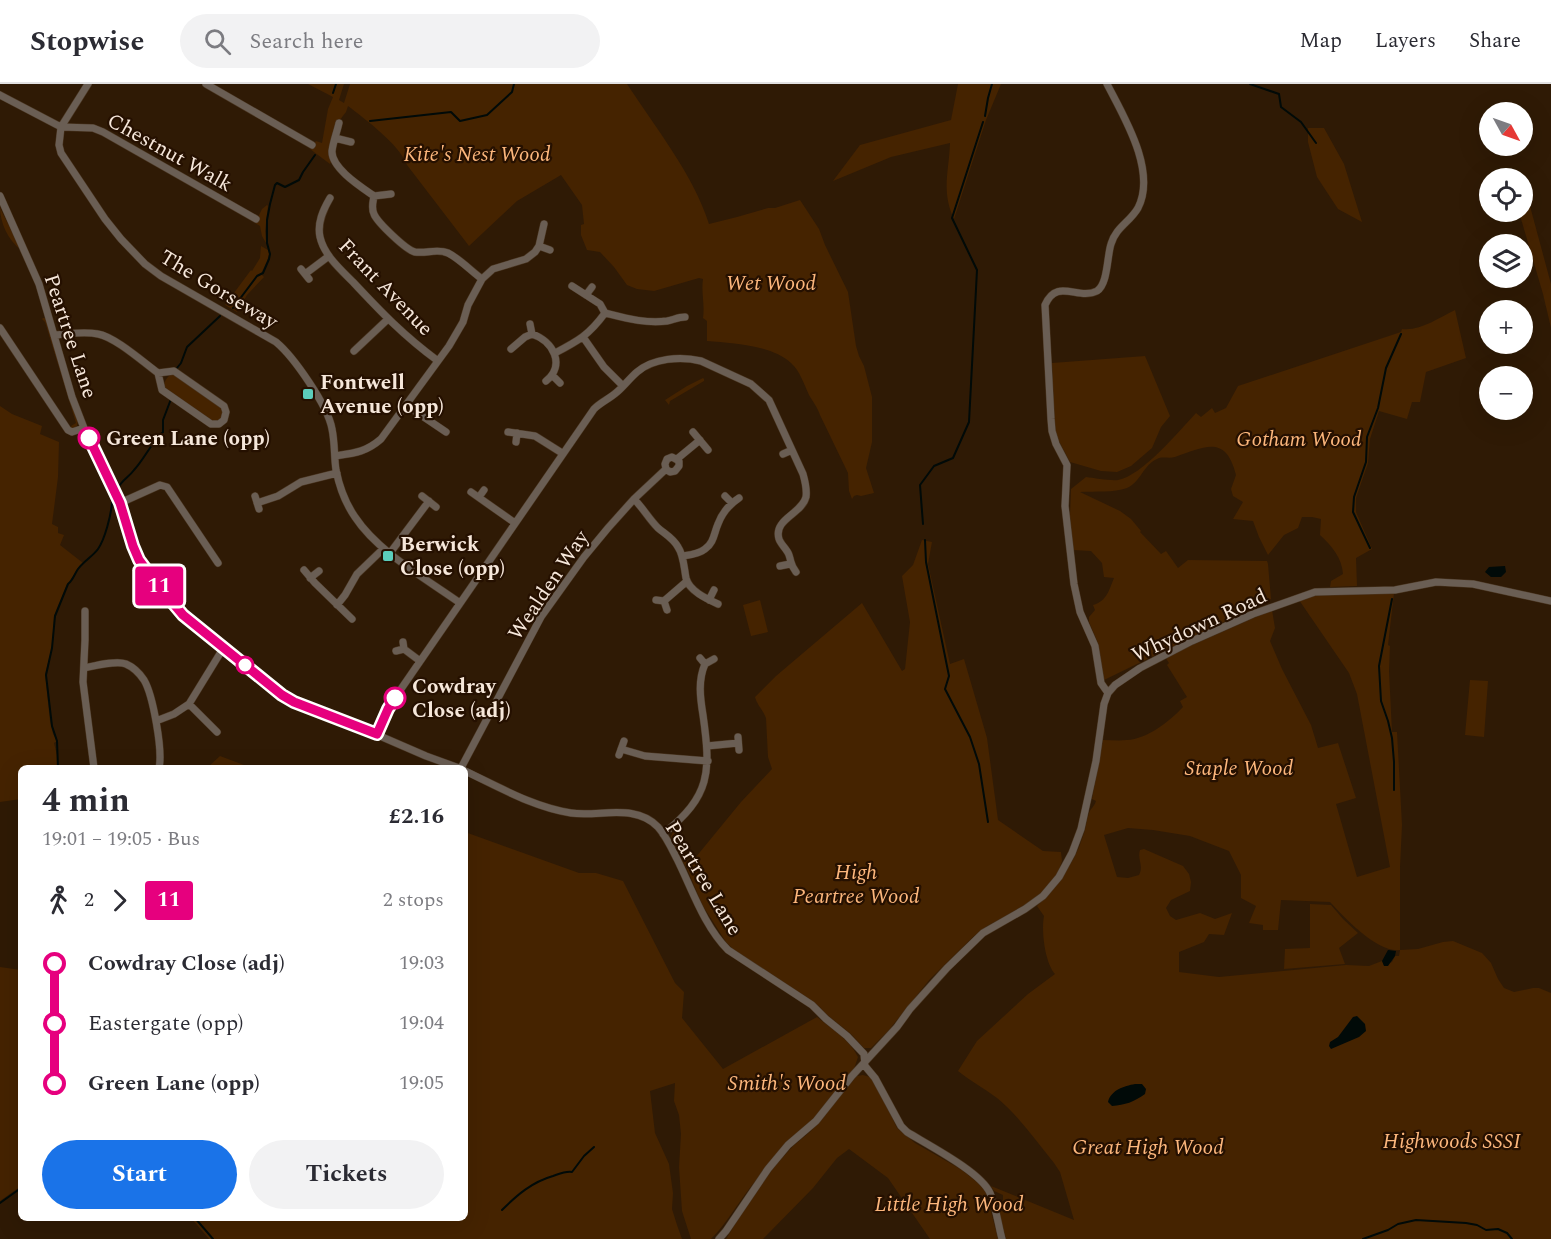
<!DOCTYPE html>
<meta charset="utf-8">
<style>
:root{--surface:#fff;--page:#f2f2f3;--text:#2b2b33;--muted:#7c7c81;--line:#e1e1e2;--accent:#1a73e8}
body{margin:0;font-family:Spectral,serif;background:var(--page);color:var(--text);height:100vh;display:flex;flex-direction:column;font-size:22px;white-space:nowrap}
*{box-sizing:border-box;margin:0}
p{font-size:20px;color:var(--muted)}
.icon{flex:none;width:33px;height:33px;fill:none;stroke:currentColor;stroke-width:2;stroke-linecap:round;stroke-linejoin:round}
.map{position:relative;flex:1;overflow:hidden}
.panel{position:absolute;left:18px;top:681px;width:450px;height:456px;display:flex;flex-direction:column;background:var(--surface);border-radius:9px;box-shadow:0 6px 24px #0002}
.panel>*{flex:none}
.badge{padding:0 12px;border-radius:4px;font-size:21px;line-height:39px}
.needle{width:39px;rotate:130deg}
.fabs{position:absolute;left:1479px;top:18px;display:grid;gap:12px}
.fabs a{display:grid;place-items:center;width:54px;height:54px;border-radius:50%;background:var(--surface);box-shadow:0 6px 24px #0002;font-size:30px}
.map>.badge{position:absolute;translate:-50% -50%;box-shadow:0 0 0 3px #fff}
.legs{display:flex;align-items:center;gap:9px;height:66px;padding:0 24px;font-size:20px}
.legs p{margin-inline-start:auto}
.headline{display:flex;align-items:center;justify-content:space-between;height:102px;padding:0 24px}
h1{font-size:33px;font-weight:700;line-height:45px}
.primary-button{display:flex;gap:12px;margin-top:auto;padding:12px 24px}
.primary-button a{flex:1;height:69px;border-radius:36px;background:var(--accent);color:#fff;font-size:24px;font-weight:700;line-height:69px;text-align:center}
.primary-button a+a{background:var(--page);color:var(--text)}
ul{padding:0 24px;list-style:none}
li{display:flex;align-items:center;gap:21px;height:60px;font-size:22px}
li i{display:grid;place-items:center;width:9px;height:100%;margin:0 8px;background:currentColor}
li i::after{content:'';width:15px;height:15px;margin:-8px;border:4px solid;border-radius:50%;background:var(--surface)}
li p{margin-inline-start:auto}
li:first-child i{background:linear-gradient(#0000 50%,currentColor 0)}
li:last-child i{background:linear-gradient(currentColor 50%,#0000 0)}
header{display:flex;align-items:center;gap:36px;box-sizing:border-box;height:84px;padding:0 30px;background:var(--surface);border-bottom:2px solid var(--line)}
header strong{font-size:28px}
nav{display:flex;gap:33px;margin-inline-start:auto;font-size:21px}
.search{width:420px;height:54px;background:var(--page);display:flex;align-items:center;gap:15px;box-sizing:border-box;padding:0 21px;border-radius:33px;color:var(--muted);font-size:22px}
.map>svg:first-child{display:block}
.green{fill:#452300;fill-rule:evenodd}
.water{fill:#010a08}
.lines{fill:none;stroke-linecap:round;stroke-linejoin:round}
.stream{stroke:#010a08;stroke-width:2}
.minor-casing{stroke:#4b3723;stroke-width:8}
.minor{stroke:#6a5e54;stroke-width:7}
.line-1-casing{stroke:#fff;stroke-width:14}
.line-1{stroke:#e6007e;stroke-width:9}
.poi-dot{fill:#5bcebc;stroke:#251000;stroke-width:2}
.stop-1-dot{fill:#fff;stroke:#e6007e;stroke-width:3}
.labels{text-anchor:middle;stroke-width:4.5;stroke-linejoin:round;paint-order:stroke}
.street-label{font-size:21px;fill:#f6e7da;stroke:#251000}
.park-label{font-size:21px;font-style:italic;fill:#fdb77c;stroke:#251000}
.poi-label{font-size:21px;font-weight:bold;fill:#f6e7da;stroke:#251000;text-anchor:start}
.stop-label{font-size:21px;font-weight:bold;fill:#f6e7da;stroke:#251000;text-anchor:start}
</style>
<header>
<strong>Stopwise</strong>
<div class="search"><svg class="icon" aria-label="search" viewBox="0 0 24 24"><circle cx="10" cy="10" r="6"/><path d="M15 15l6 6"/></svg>Search here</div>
<nav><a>Map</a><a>Layers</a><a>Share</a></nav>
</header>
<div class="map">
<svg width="1551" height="1155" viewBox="0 0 1551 1155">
<rect width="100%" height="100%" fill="#2f1a05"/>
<path class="green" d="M308 0H344L339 16 344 19 350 0H627C655 43 693 90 709 140L737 133 768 124H775L800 116 819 145 825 161 848 208 856 262 859 272 864 282 872 313V358L866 384 874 409 861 412 857 411 854 412 852 415 849 407 848 389 820 331C818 324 813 318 809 311 804 300 800 287 791 279 772 261 732 259 707 257V237L703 234C705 220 701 209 703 195L699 194 654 207 637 205 627 201 614 183 600 168 587 166 581 151V141L584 140 582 121 561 91 517 117 469 162 407 81C400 61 365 35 348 22L346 28 339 37H336L330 66 331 78 330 80 310 65 316 57 322 59 328 25 333 13Z
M958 0H1001L986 36 954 135C941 107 949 88 950 59L891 73 833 97 860 61 951 36Z
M1308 44H1324L1344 80 1362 138 1338 125 1317 93 1308 58Z
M1523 109 1527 111 1551 200V244L1543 210 1519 128H1522Z
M267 121 268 122 265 147 266 159 262 152 260 142 255 139 262 125Z
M0 123 2 128 21 166C8 156 0 139 0 123Z
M261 162 268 166 269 170 267 177 261 190 264 193 247 211 237 228 225 221 251 186 252 187 260 174Z
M1455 226 1466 274 1426 288 1420 318H1412L1407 335 1379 327 1370 355 1368 379 1356 414V428L1372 465 1356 474 1357 502 1330 503 1331 497 1343 490C1342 474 1332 462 1320 451L1321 435 1312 433H1302L1298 444 1284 451 1268 471 1259 453 1253 437 1233 435 1243 418 1233 412 1231 405 1236 391C1226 351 1206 362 1175 373 1169 375 1162 372 1157 375 1143 381 1141 398 1127 404 1114 409 1095 407 1080 408L1120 427 1131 435 1141 447 1140 448 1161 470 1166 467 1178 484 1188 476 1267 477 1268 480 1271 515 1104 596 1102 593 1098 559 1089 538V533L1095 526 1093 521C1107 517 1109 506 1114 494L1104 493 1102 479 1091 467 1073 466 1070 432 1071 405 1086 393C1095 394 1110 397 1118 396 1142 392 1179 347 1196 329L1201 333 1212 324 1215 329 1226 324 1238 302 1401 248 1402 245C1421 247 1438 234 1455 226Z
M43 234H46L78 337 77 342 72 345 71 342 76 339 45 238 42 235Z
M1145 272 1170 332 1161 343 1152 364 1131 382 1117 388 1101 387 1070 378 1059 357 1055 345 1052 279Z
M174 289 222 324 224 329 222 334 218 338H212L164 304C163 298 168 291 174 289Z
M703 294 704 295V297L670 317 669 321 665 316 687 302Z
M0 322 12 330 42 342 40 350 59 358 58 393 52 440 58 443V449L64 451 60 461 83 479 77 485 70 498 67 500 54 532 52 564 45 590 50 637 53 650 57 657 54 659 57 671V684H21V715L0 718Z
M922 456 932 458 928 480 950 580 964 575 987 654 998 736 1043 767 1061 768 1062 777 1058 789 1042 808 1028 819 1006 832 987 842 974 852 930 895 888 947 871 964H864L851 950 825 929 820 923 733 865 726 858 703 822 687 785 672 758 671 752 674 746 678 745C680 758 680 771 691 779L741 718 772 685 768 673 766 634C763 626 757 621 755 613L776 592 862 519 902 587 905 585 910 538 902 492 913 481Z
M1394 509 1388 561 1390 562 1389 587 1392 648H1397L1402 741 1400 783V866L1418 865 1443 858 1453 857 1482 869 1491 879 1498 895 1504 904 1514 908 1533 904H1539L1551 909V1155H1006L997 1120 1003 1116V1111L994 1107 991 1102 1074 1136 1060 1088 1054 1079C1036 1057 1019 1032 997 1014 984 1004 970 997 958 987L977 957 1028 910 1055 890C1045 879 1041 847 1044 832L1037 822C1057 801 1074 781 1083 752 1086 745 1086 737 1089 729 1091 724 1094 723 1096 717L1092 715 1103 656C1111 656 1119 657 1127 656 1147 655 1169 638 1183 623L1180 617 1187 613 1167 581 1169 579 1165 573 1272 526 1275 544 1270 557 1282 585 1311 641 1318 664 1338 659 1356 714 1336 720 1357 793 1390 783 1357 610 1349 589 1299 516 1313 511ZM1128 744 1153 746 1190 752 1229 767 1241 791V814L1256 822 1249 839 1263 841V846H1278L1281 816 1330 818C1345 834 1377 869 1400 866L1399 872H1395L1392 878 1384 881 1382 877 1369 882 1346 881 1219 893 1179 888V868L1204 858 1209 850 1224 851 1232 829 1215 835 1200 829 1176 836 1170 832 1166 824 1171 816 1190 807 1191 798 1189 790 1183 782 1144 765 1140 766C1137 775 1144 782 1139 791L1128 794 1117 793 1104 751Z
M760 516 768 548 751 552 743 521Z
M1470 596 1488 597 1484 653 1465 651Z
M220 672 252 684H207Z
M465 748 579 789H596L623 797 675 899 684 908 682 934 723 985 817 933C832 945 849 955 858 973 857 976 856 979 855 982 849 994 810 1042 799 1047 781 1066 764 1085 749 1105 736 1122 726 1140 711 1155H691L682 1127 679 1083 681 1050 679 1031 674 1017 675 999 650 1007 655 1049 669 1080 673 1109 672 1125 677 1141 682 1155H209L191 1134H465Z
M1310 820 1331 821 1343 835 1358 849 1339 864 1345 880 1284 885 1285 865 1310 864Z
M0 883 21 886V1102L0 1117Z
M863 991 873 994 897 1044 915 1059 962 1086 978 1099 986 1108 998 1155H930L888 1094 849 1065 837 1074 813 1104 763 1155H726L750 1116 775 1082 793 1062 811 1047 857 992Z"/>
<path class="water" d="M1505 482 1506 488 1501 493H1491L1485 488 1489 483Z
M1388 866 1396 867 1395 872 1388 882H1384L1382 877Z
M1357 932 1365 940 1366 947 1359 953 1331 965 1329 962 1330 958 1338 953 1353 933Z
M1135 1000H1142L1146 1005 1145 1010C1134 1018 1125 1021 1112 1022L1108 1018C1111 1006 1124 1002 1135 1000Z"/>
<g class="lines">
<path class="stream" d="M1250 0 1279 10 1281 23 1301 38 1316 59
M333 9 336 0
M985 32 988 14 992 0
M370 37 451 28 460 37 487 31 512 8 514 0
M233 224 257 192 263 189 269 175 270 170 267 159V136L270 120 275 101 277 99 285 103 299 96 303 88 315 71
M177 284 181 279 187 263 220 232
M118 404C122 396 129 393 134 386 145 374 151 359 163 348V336L171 315
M923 440 920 401 934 382 953 374 969 338 977 186 952 134 983 38
M925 456 926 478 949 592 945 605 970 653 979 680 988 738
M1370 464 1353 428 1354 413 1366 378 1367 353 1378 324 1386 284 1401 250
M1392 515 1379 582 1381 617 1388 637 1392 654 1394 678V706
M58 684 57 657 52 642 46 591 52 564 55 532 68 500C73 496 74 491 78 485 84 477 93 472 98 465 105 455 111 431 112 419
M0 1119 21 1104
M502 1126C517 1111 532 1098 553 1092 559 1090 565 1087 572 1088L584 1072 594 1063
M195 1134 213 1155
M1363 1155 1388 1146 1398 1140 1416 1136 1466 1139 1477 1141 1486 1146 1498 1145 1507 1149 1512 1155"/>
<g class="minor-casing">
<path id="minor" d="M88 0 61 43 59 61 61 69 105 135 121 155 145 180 161 192 276 258C294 273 328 322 332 345 335 359 334 373 336 386 339 401 346 420 355 433 378 468 425 494 460 519
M206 0 312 61
M1107 0C1124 33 1157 87 1138 124 1130 138 1116 143 1111 160 1107 172 1108 200 1097 207 1078 217 1057 193 1045 221L1051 335 1052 347 1056 360 1067 381 1065 422 1074 500 1080 528 1095 562 1101 599 1108 609
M0 11 61 43 93 44 103 48 256 135
M339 39C337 48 333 58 332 67 331 84 361 103 374 112 373 118 371 124 374 130 377 138 406 166 415 168 426 170 437 164 448 169 460 175 471 187 482 195
M335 54 351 58
M0 112 39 200 72 313 84 344 114 403 120 419 133 462 139 476 167 513 187 534 272 604 294 618 336 633 426 672 459 684
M374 112 391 110
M330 114C323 126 317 139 320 153 324 171 340 185 353 198 381 228 404 252 438 277
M539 162 550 166
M301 185 309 195
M305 190 329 172
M572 202 600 220 605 229C625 234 646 240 667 237 673 236 678 233 685 233
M586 211 592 203
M530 240 532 250
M0 244 68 346 72 348 84 344
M54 251C69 250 83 247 98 250 115 253 143 278 158 289L162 306 211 340H219L224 336 226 328 224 322 174 287 158 289
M583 253 604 283 623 302
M511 265 525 253 532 250C553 257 566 281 546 297
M354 267 388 235
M555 269C578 257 589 251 605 229
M553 292 560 299
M406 321 446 348
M508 348 535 352 562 369
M693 348 708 366
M516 358 517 349
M783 370 792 366
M335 372C355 369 366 368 381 355L449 262 463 238 468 221 482 195 493 185 526 175 535 168 539 162 544 140
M677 375 700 356
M471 408 515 439
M255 412 259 425
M422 412 436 423
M725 412 732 419
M479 413 484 406
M634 415C643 424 649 435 658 444 665 450 673 454 678 463 684 472 684 484 686 494 689 507 707 515 718 520
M120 419 160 401 167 403 218 479
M257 419 278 412 301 398 337 389
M390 469 429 417
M683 472C690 471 699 470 705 465 714 459 714 449 718 440 722 429 730 420 739 414
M780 482 790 480
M304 486 315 499 352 535
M310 494 319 487
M656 516 664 517 667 526
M709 516 714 506
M664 517 686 498
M337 521 345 511 357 490 383 465
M85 527V556L83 598 94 684
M404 565 420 577
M396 567 404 565 403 558
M700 574 705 580 714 575
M84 584C94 582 117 576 126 580 133 583 140 590 144 596 153 611 163 667 159 684
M189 620 217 648
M156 637 174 630 189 620 224 563
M377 650 388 625 401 605 594 325C601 318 609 315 617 308 624 302 630 294 637 288 653 274 681 272 701 277L751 300 769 316 803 390C805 397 807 406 806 413 802 430 773 435 779 455 781 461 787 465 789 471 792 480 790 480 796 488
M738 653 739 666
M707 662 738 659
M621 665 645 672 708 677
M619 671 624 657
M461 684 541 533 584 473 608 444 634 415 666 385 665 380 667 375 672 373 679 377V382L675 387 670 388 666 385
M465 687C499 703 533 723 571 729 600 733 635 719 658 743 666 752 672 765 677 775 692 805 704 842 728 866L812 921 826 935 847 952 864 970 865 982 875 994 901 1042 907 1048C928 1061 981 1088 990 1109 996 1123 998 1140 1002 1155
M663 750C711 712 711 688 703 631 700 613 698 596 705 580
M719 1155 726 1147 768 1085 788 1061 816 1037 851 993 897 943 910 925 947 884 983 849 1025 825 1043 812 1059 793 1072 769 1081 745 1096 677 1104 620 1108 609 1115 601 1140 584 1192 557 1253 530 1315 508 1395 506 1436 498 1473 500 1551 517"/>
</g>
<use href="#minor" class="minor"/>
</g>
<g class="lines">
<g class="line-1-casing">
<path id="line-1" d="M89 354 120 419 133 462 139 476 156 499 183 531 282 611 294 618 377 650 388 625 395 614"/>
</g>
<use href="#line-1" class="line-1"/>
</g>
<g class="poi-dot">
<rect x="302" y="304" width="12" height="12" rx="3"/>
<rect x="382" y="466" width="12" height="12" rx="3"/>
</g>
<g class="stop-1-dot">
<circle cx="89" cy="354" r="10"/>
<circle cx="245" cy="581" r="8"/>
<circle cx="395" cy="614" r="10"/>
</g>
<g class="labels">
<g class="street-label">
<text transform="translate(170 68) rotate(29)" y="7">Chestnut Walk</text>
<text transform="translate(386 203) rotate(46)" y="7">Frant Avenue</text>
<text transform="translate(219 205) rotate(31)" y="7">The Gorseway</text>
<text transform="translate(71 252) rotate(72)" y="7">Peartree Lane</text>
<text transform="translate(548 501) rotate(-56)" y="7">Wealden Way</text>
<text transform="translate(1199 541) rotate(-25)" y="7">Whydown Road</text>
<text transform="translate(704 794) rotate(59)" y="7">Peartree Lane</text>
</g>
<g class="park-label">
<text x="477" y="77">Kite's Nest Wood</text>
<text x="771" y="206">Wet Wood</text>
<text x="1299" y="362">Gotham Wood</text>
<text x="1239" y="691">Staple Wood</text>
<text x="856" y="795">High<tspan x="856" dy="24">Peartree Wood</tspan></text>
<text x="787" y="1006">Smith's Wood</text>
<text x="1452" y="1064">Highwoods SSSI</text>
<text x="1148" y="1070">Great High Wood</text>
<text x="949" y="1127">Little High Wood</text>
</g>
<g class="poi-label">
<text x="320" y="305">Fontwell<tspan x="320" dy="24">Avenue (opp)</tspan></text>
<text x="400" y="467">Berwick<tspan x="400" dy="24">Close (opp)</tspan></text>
</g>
<g class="stop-label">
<text x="106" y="361">Green Lane (opp)</text>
<text x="412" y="609">Cowdray<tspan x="412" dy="24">Close (adj)</tspan></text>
</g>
</g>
</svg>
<div class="fabs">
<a><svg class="needle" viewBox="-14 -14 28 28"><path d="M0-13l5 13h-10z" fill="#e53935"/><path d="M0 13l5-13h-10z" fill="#7c7c81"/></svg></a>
<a><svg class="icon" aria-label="locate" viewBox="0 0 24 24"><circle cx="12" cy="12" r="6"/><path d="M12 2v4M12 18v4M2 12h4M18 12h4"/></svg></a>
<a><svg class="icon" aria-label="layers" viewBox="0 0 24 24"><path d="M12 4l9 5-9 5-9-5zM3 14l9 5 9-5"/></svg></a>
<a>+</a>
<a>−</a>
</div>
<b class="badge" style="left:159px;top:502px;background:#e6007e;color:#fff">11</b>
<section class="panel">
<div class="headline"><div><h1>4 min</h1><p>19:01 – 19:05 · Bus</p></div><b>£2.16</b></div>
<div class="legs"><svg class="icon" aria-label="walk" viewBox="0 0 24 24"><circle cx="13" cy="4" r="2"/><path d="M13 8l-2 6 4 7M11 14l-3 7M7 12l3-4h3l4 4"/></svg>2<svg class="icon" aria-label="forward" viewBox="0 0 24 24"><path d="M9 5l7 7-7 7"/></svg><b class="badge" style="background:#e6007e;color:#fff">11</b><p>2 stops</p></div>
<ul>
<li><i style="color:#e6007e"></i><b>Cowdray Close (adj)</b><p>19:03</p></li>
<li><i style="color:#e6007e"></i><span>Eastergate (opp)</span><p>19:04</p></li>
<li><i style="color:#e6007e"></i><b>Green Lane (opp)</b><p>19:05</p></li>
</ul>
<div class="primary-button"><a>Start</a><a>Tickets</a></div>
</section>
</div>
